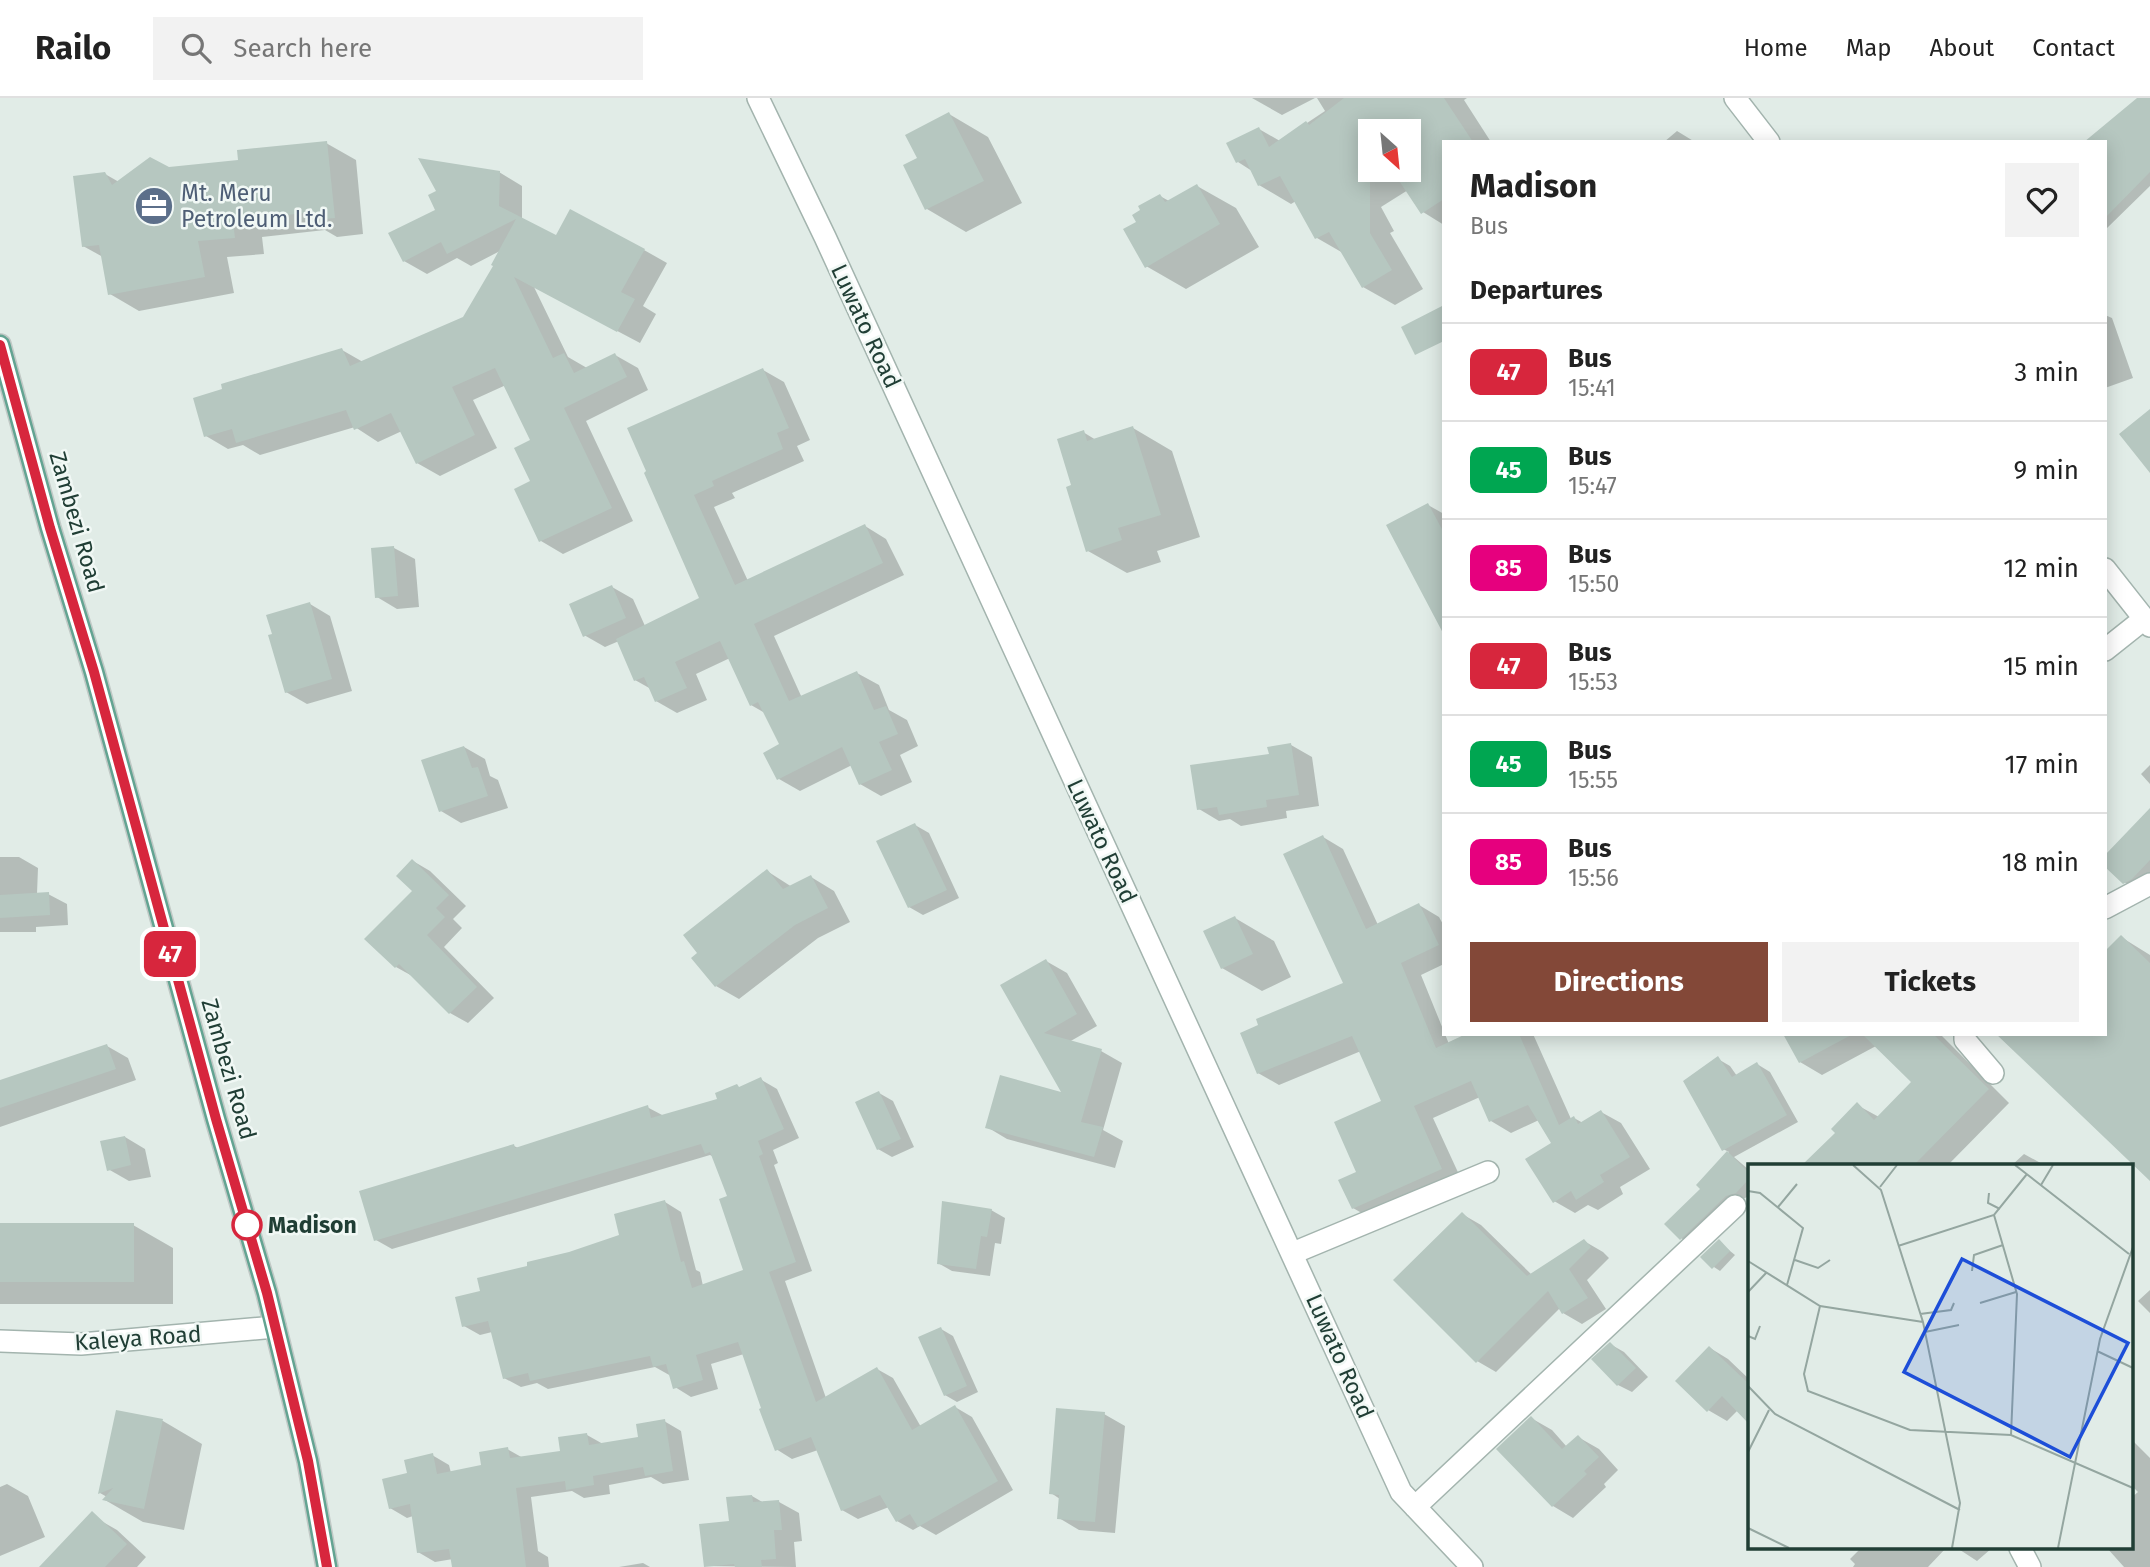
<!DOCTYPE html>
<style>
:root{--surface:#fff;--page:#f2f2f2;--text:#222;--muted:#767676;--line:#e0e0e0;--accent:#834838}
body{margin:0;font-family:"Fira Sans",sans-serif;background:var(--page);color:var(--text);height:100vh;display:flex;flex-direction:column;font-size:26px;white-space:nowrap}
*{box-sizing:border-box;margin:0}
p{font-size:23px;color:var(--muted)}
.icon{flex:none;width:38px;height:38px;fill:none;stroke:currentColor;stroke-width:2;stroke-linecap:round;stroke-linejoin:round}
.map{position:relative;flex:1;overflow:hidden}
.drawer{position:absolute;left:1442px;top:42px;width:665px;height:896px;display:flex;flex-direction:column;background:var(--surface);border-radius:0px;box-shadow:0 4px 18px #0003}
.drawer>*{flex:none}
.badge{padding:0 14px;border-radius:10px;font-size:24px;line-height:46px}
.needle{width:46px;rotate:153deg}
.controls{position:absolute;left:1358px;top:21px;display:grid;gap:14px}
.controls a{display:grid;place-items:center;width:63px;height:63px;border-radius:0px;background:var(--surface);box-shadow:0 4px 18px #0003;font-size:35px}
.map>.badge{position:absolute;translate:-50% -50%;box-shadow:0 0 0 4px #fff}
h2{padding:0 28px;font-size:26px;line-height:63px}
.round{display:grid;place-items:center;flex:none;width:74px;height:74px;border-radius:0px;background:var(--page)}
.overview{display:flex;align-items:center;justify-content:space-between;height:119px;padding:0 28px}
h1{font-size:33px;font-weight:700;line-height:52px}
.action{display:flex;gap:14px;margin-top:auto;padding:14px 28px}
.action a{flex:1;height:80px;border-radius:0px;background:var(--accent);color:#fff;font-size:28px;font-weight:700;line-height:80px;text-align:center}
.action a+a{background:var(--page);color:var(--text)}
ul{padding:0;list-style:none}
li{display:flex;align-items:center;gap:21px;height:98px;padding:0 28px;border-top:2px solid var(--line)}
li div{flex:1}
li b{display:block;font-size:26px}
li em{font-style:normal}
li .badge{min-width:77px;font-weight:700;text-align:center}
header{display:flex;align-items:center;gap:42px;box-sizing:border-box;height:98px;padding:0 35px;background:var(--surface);border-bottom:2px solid var(--line)}
header strong{font-size:33px}
nav{display:flex;gap:38px;margin-inline-start:auto;font-size:24px}
.search{width:490px;height:63px;background:var(--page);display:flex;align-items:center;gap:18px;box-sizing:border-box;padding:0 24px;border-radius:0px;color:var(--muted);font-size:26px}
.map>svg:first-child{display:block}
.shadow{fill:#0003;fill-rule:evenodd}
.building{fill:#b6c7c0}
.lines{fill:none;stroke-linecap:round;stroke-linejoin:round}
.minor-casing{stroke:#a3b4ae;stroke-width:24}
.major-casing{stroke:#c1c9c6;stroke-width:24}
.minor{stroke:#fff;stroke-width:21}
.major{stroke:#63a492;stroke-width:21}
.line-casing{stroke:#fff;stroke-width:16}
.line{stroke:#d7263d;stroke-width:10}
.stop-dot{fill:#fff;stroke:#d7263d;stroke-width:3.5}
.labels{text-anchor:middle;stroke-width:5;stroke-linejoin:round;paint-order:stroke}
.service-label{font-size:23px;fill:#4e5e75;stroke:#f1f8f5;text-anchor:start}
.street-label{font-size:23px;fill:#203e35;stroke:#f1f8f5}
.stop-label{font-size:23px;font-weight:bold;fill:#203e35;stroke:#f1f8f5;text-anchor:start}
.inset-road{fill:none;stroke:#94a6a0;stroke-width:2}
.view{fill:#1d4ed8;fill-opacity:0.15;stroke:#1d4ed8;stroke-width:3.5}
.inset-edge{fill:none;stroke:#203e35;stroke-width:3.5}
</style>
<header>
<strong>Railo</strong>
<div class="search"><svg class="icon" aria-label="search" viewBox="0 0 24 24"><circle cx="10" cy="10" r="6"/><path d="M15 15l6 6"/></svg>Search here</div>
<nav><a>Home</a><a>Map</a><a>About</a><a>Contact</a></nav>
</header>
<div class="map">
<svg width="2150" height="1469" viewBox="0 0 2150 1469">
<rect width="100%" height="100%" fill="#e1ece7"/>
<path class="shadow" d="M1252 0H1315L1282 17Z
M1317 0H1467L1464 2 1491 44H1444V127L1423 114 1408 92 1381 109 1394 133 1390 135 1423 191 1395 207 1363 189 1343 155 1317 140 1296 103 1291 106 1259 87 1252 73 1238 64 1259 31 1280 43 1325 13ZM1370 33H1409V72H1370Z
M2138 0H2150V88L2105 132V44Z
M949 16 988 39 1022 105 966 134 927 111 919 61Z
M1677 33 1695 44H1664Z
M326 45 356 62 363 136 337 139 325 132 262 139 264 156 227 159 234 195 139 213 110 196 103 159 83 148 105 76 119 84 239 64Z
M499 74 522 88V121L556 140 644 152 667 165 643 208 656 216 640 245 534 189 568 259 587 270 615 257 638 270 648 292 586 323 633 423 563 456 541 443 532 384 533 343 506 287 473 302 497 350 440 378 417 365 402 333 378 344 355 329 260 357 243 347 228 351 206 338 342 252 363 264 464 220 496 167 500 153 471 168 457 160 427 176 404 163 437 113Z
M1197 88 1236 110 1259 149 1186 191 1146 168 1138 124 1160 98 1169 103Z
M2105 217 2112 220 2133 280 2105 290Z
M763 272 784 284 810 342 797 348 804 363 732 395 735 400 714 409 748 483 865 428 886 441 904 477 774 538 802 600 857 575 879 587 889 612 907 622 918 648 900 657 912 684 881 698 860 686 852 667 800 693 779 681 781 647 765 615 751 607 730 560 696 576 707 602 677 615 656 603 651 591 635 582 619 543 605 549 584 537 612 489 633 501 645 528 701 501 646 376Z
M1133 330 1172 353 1200 439 1157 453 1161 464 1127 475 1088 453 1073 388 1083 334 1096 342Z
M1428 407 1444 416V533Z
M394 450 415 461 419 509 397 511 377 499Z
M310 506 330 518 352 593 307 606 286 594Z
M1291 647 1312 659 1319 708 1286 713 1287 720 1241 728 1230 721 1219 723 1199 711 1271 657Z
M464 649 485 661 490 678 498 682 508 710 461 725 441 713Z
M2150 667V686L2141 676Z
M2150 712V791L2143 795 2124 784Z
M915 727 929 735 959 800 923 817 909 809Z
M1323 739 1343 751 1378 827 1419 807 1439 819 1444 828V866L1421 877 1449 946 1471 936H1533L1571 1021 1574 1020 1583 1025 1601 1014 1621 1025 1650 1071 1620 1089 1623 1096 1598 1112 1588 1107 1575 1115 1554 1103V1046L1539 1022 1511 1035 1491 1023 1480 999 1433 1020 1462 1083 1374 1122 1353 1110 1358 1075 1383 1004 1361 953 1279 987 1258 975 1346 886Z
M0 759H19L38 770 37 796H48L67 806 68 827 36 829V834H0Z
M413 763 430 773 466 808 453 821 462 830 444 849 494 900 468 925 450 915 414 879 396 869 414 793Z
M767 773 792 789 811 779 834 793 850 824 818 840 739 901 716 888Z
M1235 820 1274 843 1291 879 1262 893 1222 870Z
M2121 839 2150 857V1081L2105 936Z
M1046 863 1067 875 1097 928 1069 944 1101 953 1122 965 1103 1032 1123 1043 1115 1070 1007 1041 987 1029 1064 997 1003 888Z
M1785 936H1940L2009 1005 1947 1068H1804L1838 1035 1857 1007 1879 1019 1914 984 1876 948 1822 977 1800 964Z
M107 948 128 960 136 982 0 1029V984Z
M1718 961 1730 968 1737 978 1757 966 1770 974 1798 1024 1734 1059 1749 1072V1098L1737 1104 1692 1147 1681 1140 1703 1091 1698 1087 1729 1054 1723 1051Z
M760 981 777 991 799 1040 773 1052 778 1065 774 1067 812 1173 785 1183 826 1300 877 1271 893 1280 921 1329 955 1309 972 1319 1013 1392 936 1437 920 1428 913 1432 897 1423 889 1409 858 1421 842 1412 818 1352 792 1361 776 1351 744 1256 711 1266 718 1291 691 1299 675 1289 671 1278 655 1269 548 1291 537 1285 521 1289 504 1280 492 1234 480 1237 464 1228 482 1195 529 1169 621 1138 665 1104 681 1114 696 1172 700 1174 703 1188 745 1173 729 1099 714 1059 710 1057 392 1151 376 1142 514 1048 518 1050 647 1009 664 1018 720 1002Z
M879 995 893 1003 914 1049 892 1059 878 1051Z
M125 1039 145 1051 151 1079 129 1083 108 1071Z
M2024 1056 2046 1068H2011Z
M991 1112 1005 1120 1001 1146 995 1145 990 1178 952 1173 938 1165Z
M1462 1116 1481 1127 1532 1177 1584 1143 1603 1154 1609 1160 1587 1182 1606 1211 1582 1226 1563 1215 1560 1210 1496 1274 1477 1263Z
M0 1127H133L173 1150V1206H0Z
M1719 1144 1735 1157 1720 1173 1714 1169Z
M2150 1192V1215L2138 1203Z
M941 1231 953 1238 978 1294 957 1304 945 1297Z
M1610 1246 1624 1254 1648 1279 1632 1294 1618 1287Z
M1710 1250 1728 1261 1749 1281V1324L1738 1312 1727 1323 1708 1312Z
M117 1314 163 1323 202 1346 184 1432 143 1424 105 1402 107 1399 100 1395Z
M1104 1316 1125 1328 1115 1435 1079 1432 1059 1420 1060 1401 1051 1395Z
M1531 1320 1552 1332 1567 1349 1578 1339 1599 1351 1618 1372 1604 1386 1606 1389 1573 1420 1553 1408Z
M664 1323 681 1333 689 1382 663 1386 651 1379 609 1387 610 1396 584 1400 572 1393 531 1399 538 1453 548 1459 549 1469H454L453 1461 435 1464 418 1454 413 1418 407 1420 390 1410 409 1376 432 1357 449 1367 451 1375 483 1369 507 1351 523 1360 562 1354 587 1337 603 1346 640 1340Z
M2131 1341 2150 1360V1469H2124L2107 1450H2131V1400L2138 1394 2131 1387Z
M7 1386 28 1398 45 1439 0 1458V1389Z
M752 1398 764 1405 779 1404 799 1415 802 1443 794 1444 796 1469 705 1468 731 1425Z
M96 1420 117 1432 146 1459 137 1469H42Z
M1861 1450H1946L1928 1469H1853L1855 1466 1850 1461Z
M1957 1450H1992L1977 1463Z
M643 1465 650 1469H619Z"/>
<path class="building" d="M1344 0H1444L1473 44H1444V101L1421 116 1392 72H1409V33H1370V135L1392 172 1362 190 1329 134 1315 141 1280 78 1258 88 1245 61 1236 65 1226 45 1259 29 1269 49 1306 23 1309 27Z
M2137 0H2150V74L2105 120V44H2084Z
M949 14 984 83 925 112 903 67 917 60 905 37Z
M327 43 335 120 305 123 304 115 233 123 235 140 198 143 205 179 108 197 99 147 82 149 73 78 105 74 112 87 150 59 169 69 238 62 237 52Z
M418 60 500 73 499 108 556 137 570 111 645 151 621 194 635 201 617 234 514 179 553 260 564 255 574 275 615 255 627 279 564 310 612 410 539 444 514 391 530 383 514 350 530 342 495 270 452 289 475 337 416 366 391 315 354 332 346 312 236 345 232 331 204 339 193 300 222 291 221 286 342 250 350 268 463 219 493 168 491 167 516 121 447 156 441 144 403 164 388 135 435 112 428 97 436 93Z
M1197 86 1220 126 1145 170 1123 131 1136 124 1132 117 1140 112 1138 108 1160 96 1165 104Z
M1444 207V243L1415 257 1401 229Z
M763 270 789 330 777 335 783 351 712 383 714 388 694 397 735 487 865 426 883 465 754 526 789 603 857 573 874 612 886 608 898 636 879 644 892 672 859 687 842 649 777 682 763 655 779 646 758 604 750 608 720 543 675 564 687 590 655 604 644 579 634 583 616 541 699 500 644 375 646 373 627 330Z
M2150 311V375L2119 336Z
M1133 328 1161 417 1118 430 1122 442 1086 454 1066 389 1071 387 1057 341 1084 332 1087 343Z
M1428 405 1444 435V537L1386 427Z
M394 448 398 498 375 500 371 450Z
M612 487 626 520 583 539 569 506Z
M310 504 332 581 285 595 268 537 272 536 266 517Z
M1291 645 1299 697 1266 702 1267 709 1219 717 1217 709 1197 712 1190 667 1269 656 1267 649Z
M464 648 472 670 478 669 488 698 439 714 421 662Z
M2150 710V762L2132 781 2123 786 2105 769V757Z
M915 725 947 792 908 810 876 743Z
M1323 737 1366 831 1419 805 1439 847 1401 865 1436 950 1466 936H1519L1559 1027 1574 1018 1578 1026 1601 1012 1630 1059 1600 1077 1604 1084 1576 1102 1571 1093 1553 1105 1525 1061 1551 1045 1528 1007 1489 1024 1471 983 1414 1008 1442 1071 1352 1111 1338 1082 1356 1074 1334 1024 1381 1003 1352 938 1257 976 1240 935 1258 927 1256 921 1343 885 1283 756Z
M412 761 449 797 436 810 445 819 427 837 477 889 449 916 399 866 395 870 364 841 412 793 396 778Z
M767 771 783 791 811 777 828 810 795 827 715 889 691 860 697 855 683 837Z
M49 794 50 817 0 820V797Z
M1235 818 1253 856 1221 871 1203 833Z
M2121 837 2150 865V1083L1996 936H2105V853Z
M1046 861 1077 916 1044 935 1102 951 1081 1024 1103 1029 1094 1059 985 1030 1000 977 1061 994 1000 887Z
M1783 936H1853L1799 965Z
M1862 936H1933L1989 991 1913 1068H1801L1835 1035 1831 1031 1857 1004 1874 1022 1911 984Z
M107 946 116 971 0 1010V982Z
M1718 958 1732 979 1757 964 1787 1017 1722 1053 1683 983Z
M761 979 784 1031 758 1043 763 1056 759 1058 796 1164 769 1174 816 1304 877 1269 912 1332 955 1307 998 1383 918 1429 910 1416 896 1424 880 1397 841 1413 811 1339 775 1353 759 1311 761 1310 738 1244 696 1257 703 1282 673 1291 666 1266 653 1269 650 1258 530 1283 528 1275 503 1281 488 1223 462 1229 455 1199 480 1193 477 1180 527 1168V1164L569 1154 619 1137 614 1116 665 1102 681 1164 684 1163 692 1190 743 1172 719 1101 727 1098 710 1054 705 1056 701 1046 374 1143 359 1093 514 1046 515 1050 648 1007 651 1020 717 1001 715 995 737 986 739 989Z
M879 993 901 1041 877 1052 855 1004Z
M125 1038 131 1067 107 1073 100 1043Z
M1727 1053 1749 1075V1081L1736 1095 1726 1098 1680 1142 1664 1126 1700 1091 1696 1087Z
M942 1103 992 1111 987 1139 981 1138 976 1171 937 1166Z
M1462 1114 1527 1178 1584 1141 1591 1149 1569 1171 1588 1200 1562 1216 1548 1193 1476 1265 1393 1182Z
M0 1125H134V1184H0Z
M1719 1141 1730 1153 1712 1171 1700 1159Z
M941 1229 967 1288 944 1298 918 1239Z
M1610 1244 1636 1270 1617 1288 1591 1261Z
M1709 1248 1749 1286V1326L1722 1298 1707 1314 1675 1283Z
M1056 1310 1105 1314 1095 1424 1057 1421 1059 1397 1049 1396Z
M116 1312 163 1321 144 1411 102 1402 113 1390 98 1396Z
M1531 1318 1562 1351 1578 1337 1599 1359 1584 1373 1587 1376 1552 1409 1496 1351Z
M665 1321 673 1373 645 1378 643 1369 593 1378 594 1387 566 1392 565 1383 516 1390 526 1469H452L449 1451 417 1455 410 1406 389 1411 382 1381 407 1375 404 1362 433 1355 437 1376 481 1367 479 1354 508 1349 510 1360 560 1353 558 1339 587 1335 589 1347 638 1339 636 1326Z
M752 1397 753 1404 779 1402 782 1432H774L776 1461 761 1462 762 1469H735L734 1466 704 1469 699 1426 729 1423 726 1399Z
M92 1413 127 1446 105 1469H39Z"/>
<g class="lines">
<g class="minor-casing">
<path id="minor" d="M758 0 825 139 1401 1394 1472 1469
M1735 0 1769 44
M2105 471 2150 528
M2105 552 2144 521
M2105 810 2150 786
M1965 936V942L1993 975
M1293 1155 1488 1074
M0 1243 81 1246 275 1229
M1415 1409 1735 1108
M2020 1450 2030 1469"/>
</g>
<g class="major-casing">
<path id="major" d="M0 247 50 430 94 574 216 1021 267 1195 308 1363 327 1469"/>
</g>
<use href="#minor" class="minor"/>
<use href="#major" class="major"/>
</g>
<g class="lines">
<g class="line-casing">
<path id="line" d="M0 247 50 430 94 574 216 1021 267 1195 308 1363 327 1469"/>
</g>
<use href="#line" class="line"/>
</g>
<defs>
<g id="office-disc" transform="scale(2.0125)"><circle r="9.5" fill="#5c6f8a" stroke="#f1f8f5"/><path d="M-6-3h4V-5.5h4V-3h4V5H-6ZM-1-4.5V-3h2v-1.5ZM-6 0V1H6V0Z" fill="#fff"/></g>
</defs>
<g fill-rule="evenodd">
<use href="#office-disc" x="154" y="108"/>
</g>
<circle class="stop-dot" cx="247" cy="1127" r="14"/>
<g class="labels">
<g class="service-label">
<text x="181" y="103">Mt. Meru<tspan x="181" dy="26">Petroleum Ltd.</tspan></text>
</g>
<g class="street-label">
<text transform="translate(866 228) rotate(65)" y="8">Luwato Road</text>
<text transform="translate(77 424) rotate(74)" y="8">Zambezi Road</text>
<text transform="translate(1102 743) rotate(65)" y="8">Luwato Road</text>
<text transform="translate(229 971) rotate(74)" y="8">Zambezi Road</text>
<text transform="translate(138 1240) rotate(-4)" y="8">Kaleya Road</text>
<text transform="translate(1340 1258) rotate(66)" y="8">Luwato Road</text>
</g>
<g class="stop-label">
<text x="268" y="1135">Madison</text>
</g>
</g>
<g transform="translate(1748 1066)">
<rect width="385" height="385" fill="#e1ece7"/>
<path class="inset-road" d="M105 1 133 26 175 158 212 339 204 384M267 1 381 90M293 21 305 1M132 23 149 1M0 27 12 29 55 64 39 121M241 29 240 39 252 45M30 43 49 20M246 51 269 130 263 271M150 82 246 51 279 10M47 96 70 104 82 96M0 97 72 142 175 158M224 107 226 91 255 81M0 128 19 108M232 139 268 128M72 142 56 210 60 227 162 266 263 271 385 324M172 150 203 146 206 139M177 168 211 161M0 172 7 175 12 162M349 187 385 204M0 222 27 250 212 346M0 288 21 246M0 364 41 384M310 384 352 175 385 83"/>
<path class="view" d="M214 95 380 179 322 293 156 208Z"/>
<rect width="385" height="385" class="inset-edge"/>
</g>
</svg>
<div class="controls">
<a><svg class="needle" viewBox="-14 -14 28 28"><path d="M0-13l5 13h-10z" fill="#e53935"/><path d="M0 13l5-13h-10z" fill="#767676"/></svg></a>
</div>
<b class="badge" style="left:170px;top:856px;background:#d7263d;color:#fff">47</b>
<section class="drawer">
<div class="overview"><div><h1>Madison</h1><p>Bus</p></div><a class="round"><svg class="icon" aria-label="heart" viewBox="0 0 24 24"><path d="M12 20l-8-8c-3-5 5-10 8-4 3-6 11-1 8 4z"/></svg></a></div>
<h2>Departures</h2>
<ul>
<li><span class="badge" style="background:#d7263d;color:#fff">47</span><div><b>Bus</b><p>15:41</p></div><em>3 min</em></li>
<li><span class="badge" style="background:#00a651;color:#fff">45</span><div><b>Bus</b><p>15:47</p></div><em>9 min</em></li>
<li><span class="badge" style="background:#e6007e;color:#fff">85</span><div><b>Bus</b><p>15:50</p></div><em>12 min</em></li>
<li><span class="badge" style="background:#d7263d;color:#fff">47</span><div><b>Bus</b><p>15:53</p></div><em>15 min</em></li>
<li><span class="badge" style="background:#00a651;color:#fff">45</span><div><b>Bus</b><p>15:55</p></div><em>17 min</em></li>
<li><span class="badge" style="background:#e6007e;color:#fff">85</span><div><b>Bus</b><p>15:56</p></div><em>18 min</em></li>
</ul>
<div class="action"><a>Directions</a><a>Tickets</a></div>
</section>
</div>
